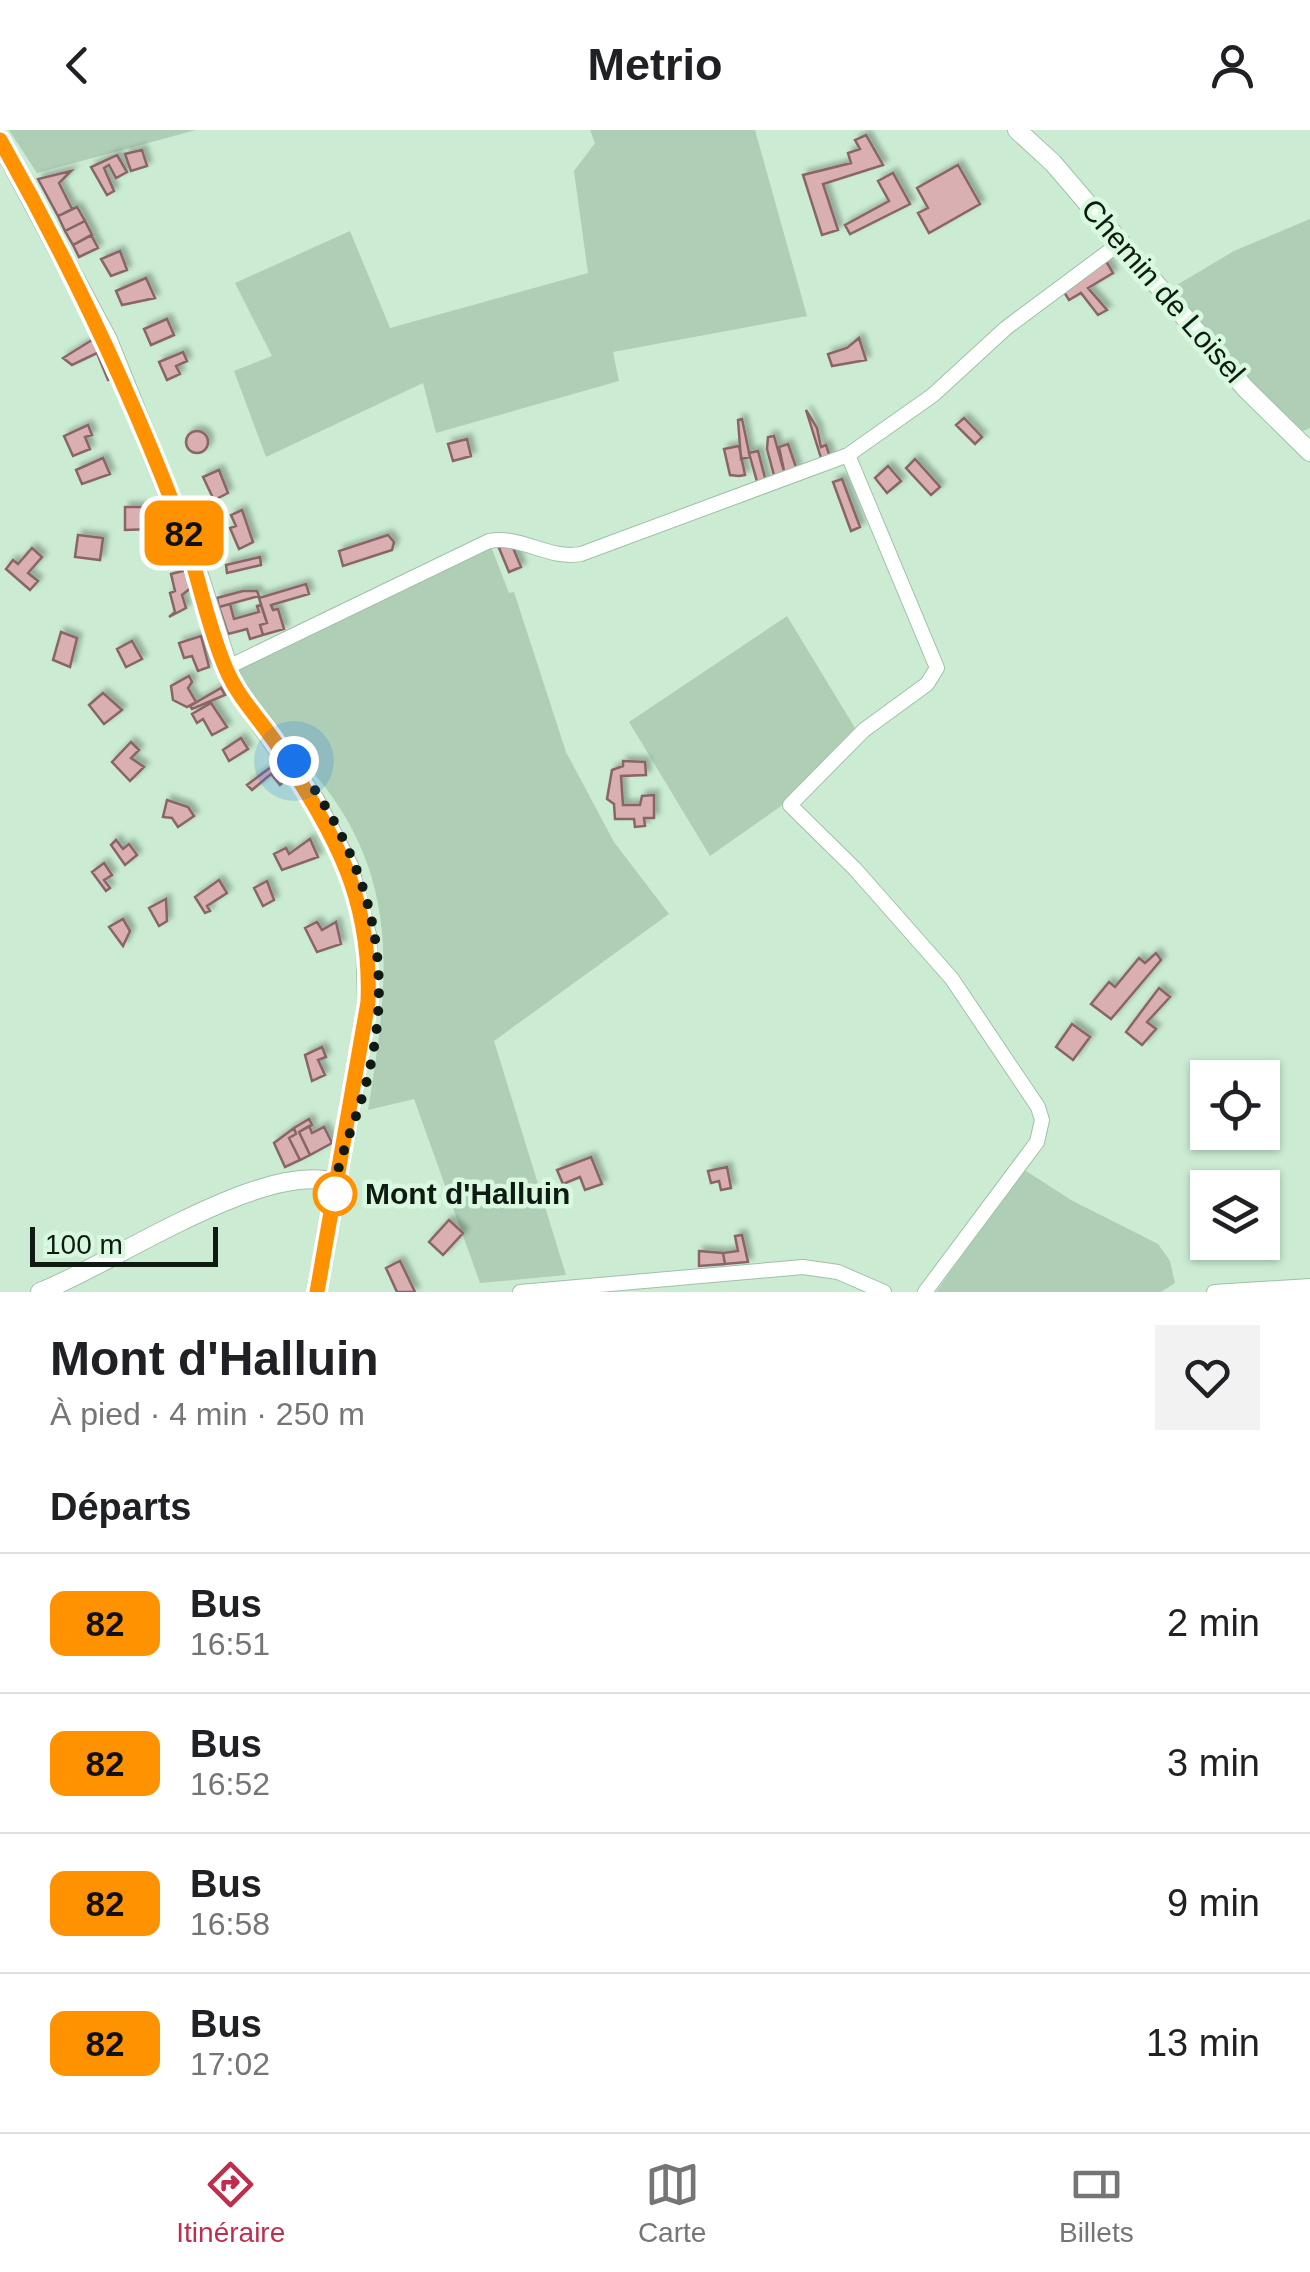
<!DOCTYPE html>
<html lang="fr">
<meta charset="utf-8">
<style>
:root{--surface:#fff;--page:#f2f2f2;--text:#202124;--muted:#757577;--line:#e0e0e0;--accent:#be2e4e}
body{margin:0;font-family:Arial,sans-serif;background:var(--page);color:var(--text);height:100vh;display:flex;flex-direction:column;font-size:38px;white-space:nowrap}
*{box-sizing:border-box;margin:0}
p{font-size:32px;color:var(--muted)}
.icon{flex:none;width:55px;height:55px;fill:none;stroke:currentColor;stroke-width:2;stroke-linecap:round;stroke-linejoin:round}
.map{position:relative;height:1162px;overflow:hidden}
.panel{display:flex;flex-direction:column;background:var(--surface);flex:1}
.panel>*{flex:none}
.badge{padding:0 20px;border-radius:15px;font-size:35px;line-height:65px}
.fabs{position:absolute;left:1190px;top:930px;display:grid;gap:20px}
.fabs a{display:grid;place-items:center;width:90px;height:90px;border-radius:0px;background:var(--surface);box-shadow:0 2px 8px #0004;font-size:50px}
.scale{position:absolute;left:30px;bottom:25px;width:188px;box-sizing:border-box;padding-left:10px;border:5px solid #0e1a12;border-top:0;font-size:28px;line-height:35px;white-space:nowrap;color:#0e1a12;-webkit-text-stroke:8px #d8f9e0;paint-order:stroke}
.you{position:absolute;width:50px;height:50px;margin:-25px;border:8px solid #fff;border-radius:50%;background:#1a73e8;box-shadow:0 0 0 15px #1a73e833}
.map>.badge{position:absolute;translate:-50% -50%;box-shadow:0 0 0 5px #fff}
h2{padding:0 50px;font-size:38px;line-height:90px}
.round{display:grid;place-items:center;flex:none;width:105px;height:105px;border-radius:0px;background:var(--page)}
.overview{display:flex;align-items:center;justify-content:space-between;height:170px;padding:0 50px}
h1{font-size:48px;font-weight:700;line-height:75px}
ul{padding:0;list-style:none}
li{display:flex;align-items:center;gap:30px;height:140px;padding:0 50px;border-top:2px solid var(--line)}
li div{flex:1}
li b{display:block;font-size:38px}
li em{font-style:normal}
li .badge{min-width:110px;font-weight:700;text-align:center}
header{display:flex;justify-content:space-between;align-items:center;height:130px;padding:0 50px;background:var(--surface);font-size:45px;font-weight:700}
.tabs{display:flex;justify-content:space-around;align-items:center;height:140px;border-top:2px solid var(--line);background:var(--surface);font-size:28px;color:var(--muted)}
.tabs a{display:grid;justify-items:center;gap:5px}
.tabs .current{color:var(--accent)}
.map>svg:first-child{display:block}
.green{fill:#aeceb6}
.building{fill:#d9afb2;stroke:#8a6568;stroke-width:2.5;filter:url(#shadow)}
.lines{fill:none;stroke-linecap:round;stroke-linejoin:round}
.minor-casing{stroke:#a0c0a8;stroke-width:16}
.tertiary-casing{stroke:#a0c0a8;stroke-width:20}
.secondary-casing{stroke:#a0c0a8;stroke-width:22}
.minor{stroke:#fff;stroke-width:14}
.tertiary{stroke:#fff;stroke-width:18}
.secondary{stroke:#fff;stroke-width:20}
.line-casing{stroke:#fff;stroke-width:22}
.line{stroke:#ff9200;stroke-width:15}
.walk{stroke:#0e1a12;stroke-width:10;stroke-dasharray:0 18}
.stop-dot{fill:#fff;stroke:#ff9200;stroke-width:5}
.labels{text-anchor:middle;stroke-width:9;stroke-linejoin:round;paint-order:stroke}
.street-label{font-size:30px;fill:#0e1a12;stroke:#d8f9e0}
.stop-label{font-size:30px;font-weight:bold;fill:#0e1a12;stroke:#d8f9e0;text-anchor:start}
</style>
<header><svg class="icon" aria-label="back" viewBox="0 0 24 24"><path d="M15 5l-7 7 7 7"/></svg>Metrio<svg class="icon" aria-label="person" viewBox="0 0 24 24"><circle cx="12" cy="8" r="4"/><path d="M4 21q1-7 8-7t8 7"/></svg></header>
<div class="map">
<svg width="1310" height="1162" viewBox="0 0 1310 1162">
<defs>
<filter id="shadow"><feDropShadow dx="4.5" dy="-4.5" stdDeviation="2.5" flood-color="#0004"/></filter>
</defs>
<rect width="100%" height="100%" fill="#cbecd3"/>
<path class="green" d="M9 0H196L37 43Z
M590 0H755L807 186 613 222 619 251 436 303 423 253 266 327 234 241 272 226 235 153 350 101 390 198 588 143 574 41 595 13Z
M1310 89V298L1303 301 1247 249 1170 159 1234 121Z
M490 414 509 463 514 462 566 622 614 712 669 784 494 911 566 1145 480 1153 414 969 368 980C387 862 403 759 325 657 293 616 260 580 235 534Z
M787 486 855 598 781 676 710 726 629 592Z
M1023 1039 1071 1070 1158 1114 1170 1131 1175 1153 1161 1162H936Z"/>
<path class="building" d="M866 5 883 35 823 54 838 100 822 105 803 45 851 33 848 23 860 19 855 10Z
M142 20 147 36 131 41 125 24Z
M117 25 127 42 116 48 109 35 104 38 114 61 107 65 91 37Z
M958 35 980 74 929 103 918 83 928 78 917 58Z
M71 41 59 53 72 79 58 86 38 49Z
M893 43 910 74 850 104 845 95 889 71 878 51Z
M77 77 85 91 65 101 58 86Z
M85 91 92 105 73 115 65 101Z
M91 105 98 118 79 127 73 115Z
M120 121 127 140 111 146 101 129Z
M1106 131 1113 143 1088 158 1107 180 1098 185 1081 163 1069 170 1064 162Z
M146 148 155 168 122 175 116 161Z
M167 189 174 205 151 215 144 199Z
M100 205 117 247 108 250 97 223 72 235 63 228Z
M859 208 866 230 832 236 828 224 847 218Z
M183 222 187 231 176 236 180 244 167 250 159 232Z
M806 280 817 298 821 317 826 315 830 327 822 331Z
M964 288 982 307 975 314 956 295Z
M742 289 750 327 741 329 738 290Z
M88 295 92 305 85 307 90 319 73 326 64 306Z
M186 312a11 11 0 1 1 22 0a11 11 0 1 1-22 0Z
M774 306 785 345 775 349 767 319 768 307Z
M467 309 471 326 453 331 448 314Z
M788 314 797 340 785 345 779 317Z
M739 316 745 345 739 346 730 345 724 319Z
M758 321 766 352 758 355 749 323Z
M103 328 110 344 82 354 76 340Z
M915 329 940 357 931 365 906 338Z
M888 336 901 351 887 363 875 348Z
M219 340 228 363 214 370 203 347Z
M842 349 860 397 851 401 833 352Z
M125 377H144V389H152V399L125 400Z
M242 380 253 412 239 419 230 398 236 396 231 385Z
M78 405 103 408 100 430 75 427Z
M388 405 394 412 392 420 343 436 339 421Z
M511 413 521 437 509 442 499 418Z
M32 418 42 427 28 443 38 451 30 460 6 439 13 430 18 434Z
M260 427 261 435 227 443 226 435Z
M187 440 192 457 182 465 186 478 169 487 175 482 170 463 175 461 171 444Z
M306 454 309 464 271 475 273 480 278 479 284 499 263 505 260 495 267 493 259 468Z
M243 461H257L259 466 219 477 217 468Z
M230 474 234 489 259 482 257 476 261 475 267 493 260 495 263 505 250 509 247 499 228 504 219 477Z
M61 502 77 508 70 537 53 530Z
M201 506 209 537 198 541 192 526 184 528 179 513Z
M132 511 142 529 126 537 117 519Z
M189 546 192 552 188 558 196 572 187 577 173 570 171 556Z
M221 558 225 565 192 579 190 576Z
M103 563 122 580 104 594 89 575Z
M211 573 227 597 212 605 203 589 197 593 192 584Z
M241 608 248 619 229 631 223 620Z
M131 612 139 620 131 628 144 637 130 651 112 632Z
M279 631 291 646 280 655 271 644 252 660 247 655Z
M623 631 645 632 646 645 621 646 623 675H640L642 666 654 665V688H644L645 696 635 697 634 689H615L614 674 607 669 612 640 623 636Z
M167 670 188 677 194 686 178 697 172 688 163 687Z
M310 709 318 727 282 740 274 724 286 718 289 724Z
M116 710 123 719 129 714 137 725 125 735 111 715Z
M104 733 112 745 104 750 110 758 106 761 92 742Z
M219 750 227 763 207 776 210 781 205 783 195 767Z
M267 751 274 770 263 776 254 758Z
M166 769 167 791 159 796 149 778Z
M123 789 130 801 123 816 109 797Z
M317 792 322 800 336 792 341 814 317 822 305 798Z
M1156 823 1161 830 1111 889 1091 874 1109 852 1115 857 1139 828 1145 833Z
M1159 858 1170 867 1147 892 1156 899 1142 915 1126 902Z
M1072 894 1090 907 1073 930 1056 917Z
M322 917 326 927 318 930 325 945 312 951 305 925Z
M309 989 312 995 299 1002 310 1025 300 1030 289 1008 296 1004 294 998Z
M309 996 312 1003 324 997 332 1013 310 1025 299 1002Z
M294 998 296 1004 289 1008 300 1030 285 1037 274 1013Z
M591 1027 602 1054 585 1060 580 1047 563 1054 557 1040Z
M727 1037 731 1058 721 1060 719 1051 711 1053 708 1041Z
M449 1090 463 1103 443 1125 429 1112Z
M742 1105 748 1132 725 1134 723 1123 738 1121 735 1106Z
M699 1121 723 1123 725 1134 699 1136Z
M400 1131 415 1162H397L386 1138Z"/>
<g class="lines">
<g class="minor-casing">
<path id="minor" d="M848 325 937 538 927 554 864 600 790 675 855 739 952 849 1038 977 1042 990 1037 1012 925 1162
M226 538 489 411C522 405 548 430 581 424L848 325 933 265 1006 198 1120 113
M520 1162 803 1137 838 1142 884 1162
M1214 1162 1310 1156"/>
</g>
<g class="tertiary-casing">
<path id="tertiary" d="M1017 0 1053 33 1245 258 1310 322
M40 1162C111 1135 265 1028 337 1053"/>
</g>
<g class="secondary-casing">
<path id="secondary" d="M0 10 107 210 185 404 232 552 314 670 348 736 366 805 368 872 317 1162"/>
</g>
<use href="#minor" class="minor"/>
<use href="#tertiary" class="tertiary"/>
<use href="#secondary" class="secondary"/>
</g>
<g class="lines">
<g class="line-casing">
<path id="line" d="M0 10C69 132 128 256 178 387 197 436 205 490 226 539 239 570 263 592 281 621 335 707 372 766 368 872L317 1162"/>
</g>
<use href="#line" class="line"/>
<path class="walk" d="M294 631C376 737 402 853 357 983 350 1003 331 1053 335 1064"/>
</g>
<circle class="stop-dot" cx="335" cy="1064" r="20"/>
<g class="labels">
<g class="street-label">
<text transform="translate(1163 161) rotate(49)" y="10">Chemin de Loisel</text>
</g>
<g class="stop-label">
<text x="365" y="1074">Mont d'Halluin</text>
</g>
</g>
</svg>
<div class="fabs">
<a><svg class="icon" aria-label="locate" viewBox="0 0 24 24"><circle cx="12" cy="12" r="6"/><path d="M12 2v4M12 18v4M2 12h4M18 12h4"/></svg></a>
<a><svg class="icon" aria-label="layers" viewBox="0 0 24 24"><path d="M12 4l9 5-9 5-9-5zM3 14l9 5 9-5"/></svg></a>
</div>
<div class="scale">100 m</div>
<div class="you" style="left:294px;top:631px"></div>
<b class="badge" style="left:184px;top:403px;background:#ff9200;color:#111">82</b>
</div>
<section class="panel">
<div class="overview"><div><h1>Mont d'Halluin</h1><p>À pied · 4 min · 250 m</p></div><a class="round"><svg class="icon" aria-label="heart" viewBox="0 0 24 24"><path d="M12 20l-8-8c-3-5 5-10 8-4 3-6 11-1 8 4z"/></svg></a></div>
<h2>Départs</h2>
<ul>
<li><span class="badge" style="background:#ff9200;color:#111">82</span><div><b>Bus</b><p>16:51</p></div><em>2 min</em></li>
<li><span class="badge" style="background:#ff9200;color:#111">82</span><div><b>Bus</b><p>16:52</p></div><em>3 min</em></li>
<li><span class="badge" style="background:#ff9200;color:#111">82</span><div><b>Bus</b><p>16:58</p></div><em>9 min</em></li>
<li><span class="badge" style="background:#ff9200;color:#111">82</span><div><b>Bus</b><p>17:02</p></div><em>13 min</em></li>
</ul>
</section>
<nav class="tabs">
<a class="current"><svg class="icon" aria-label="directions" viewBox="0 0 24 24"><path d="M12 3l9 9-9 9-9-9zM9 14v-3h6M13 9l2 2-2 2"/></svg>Itinéraire</a>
<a><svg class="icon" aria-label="map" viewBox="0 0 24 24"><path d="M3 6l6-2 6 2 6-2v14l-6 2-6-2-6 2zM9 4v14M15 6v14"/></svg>Carte</a>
<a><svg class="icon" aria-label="tickets" viewBox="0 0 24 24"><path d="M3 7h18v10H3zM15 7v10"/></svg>Billets</a>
</nav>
